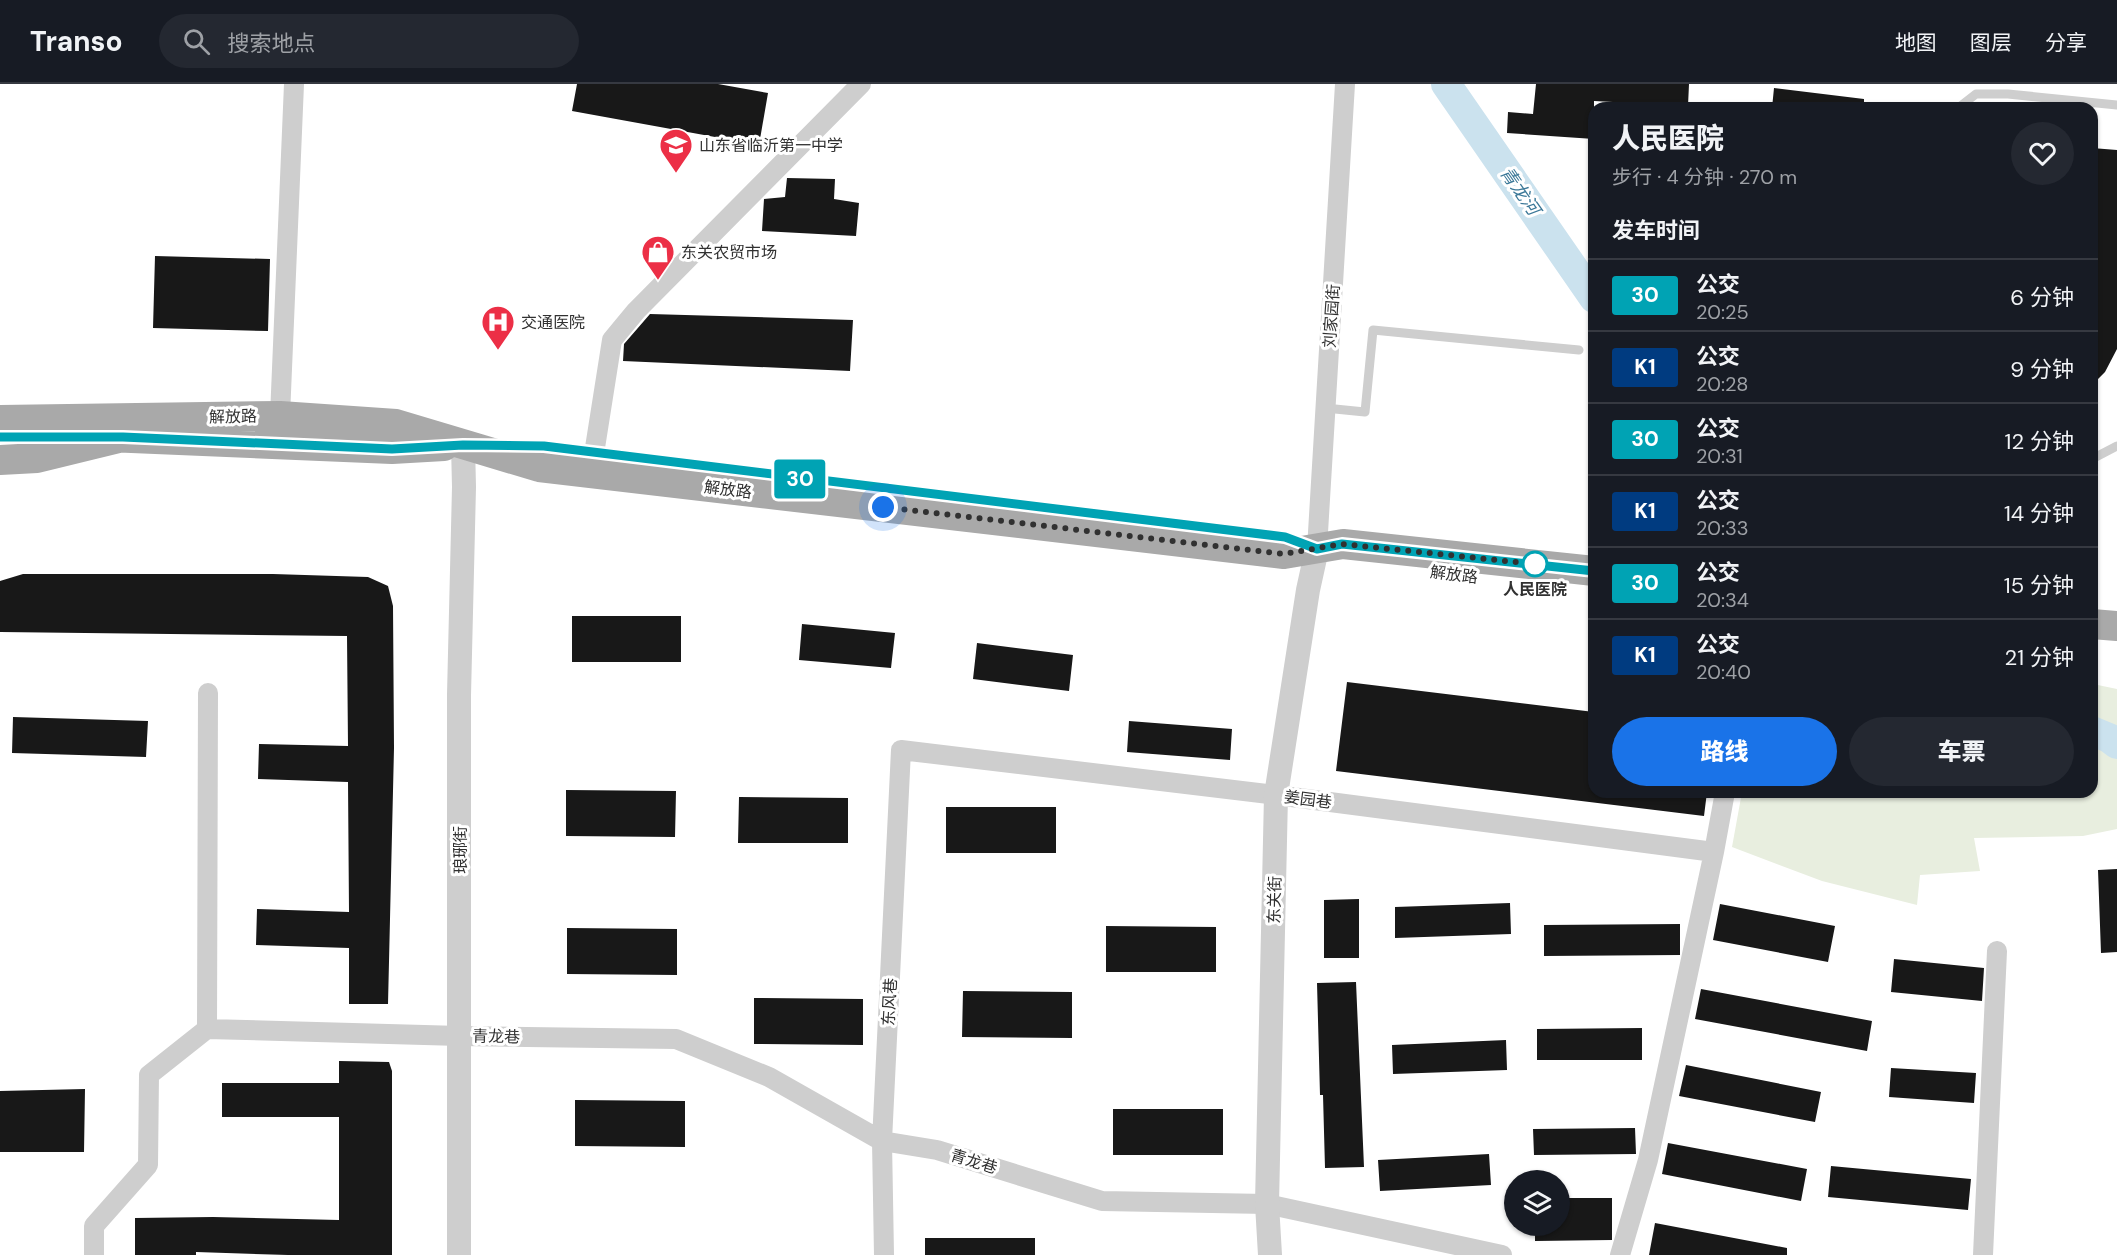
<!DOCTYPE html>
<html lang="zh">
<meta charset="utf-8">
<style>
:root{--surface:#171b24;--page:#242831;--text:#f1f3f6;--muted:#9ea1a6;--line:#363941;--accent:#1a73e8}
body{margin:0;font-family:"DM Sans","Noto Sans SC",sans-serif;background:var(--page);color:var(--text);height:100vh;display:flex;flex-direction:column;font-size:22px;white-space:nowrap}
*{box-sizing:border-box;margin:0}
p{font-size:20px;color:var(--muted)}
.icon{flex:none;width:33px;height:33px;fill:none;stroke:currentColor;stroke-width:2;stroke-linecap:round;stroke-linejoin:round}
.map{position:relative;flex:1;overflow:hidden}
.drawer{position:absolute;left:1588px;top:18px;width:510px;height:696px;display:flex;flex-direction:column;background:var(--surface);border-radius:18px;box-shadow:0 2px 4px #0004}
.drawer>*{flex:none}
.badge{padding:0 12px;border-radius:4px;font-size:21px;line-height:39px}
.controls{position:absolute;left:1504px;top:1086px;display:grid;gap:12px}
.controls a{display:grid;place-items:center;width:66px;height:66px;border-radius:50%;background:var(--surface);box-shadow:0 2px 4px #0004;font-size:30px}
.you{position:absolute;width:30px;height:30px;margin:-15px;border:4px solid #fff;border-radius:50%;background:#1a73e8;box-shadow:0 0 0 9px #1a73e833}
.map>.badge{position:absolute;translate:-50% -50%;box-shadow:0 0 0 3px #fff}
h2{padding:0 24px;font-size:22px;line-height:54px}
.round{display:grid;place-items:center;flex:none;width:63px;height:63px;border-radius:32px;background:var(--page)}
.summary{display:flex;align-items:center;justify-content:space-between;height:102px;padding:0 24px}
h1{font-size:28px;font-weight:800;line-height:45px}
.button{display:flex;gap:12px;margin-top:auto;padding:12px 24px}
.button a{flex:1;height:69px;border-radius:36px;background:var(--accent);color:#fff;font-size:24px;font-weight:800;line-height:69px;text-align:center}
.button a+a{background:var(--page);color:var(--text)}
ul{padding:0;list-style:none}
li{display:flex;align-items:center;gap:18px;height:72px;padding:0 24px;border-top:2px solid var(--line)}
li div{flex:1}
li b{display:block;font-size:22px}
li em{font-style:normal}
li .badge{min-width:66px;font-weight:700;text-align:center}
header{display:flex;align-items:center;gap:36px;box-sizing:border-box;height:84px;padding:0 30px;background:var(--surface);border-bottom:2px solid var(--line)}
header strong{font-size:28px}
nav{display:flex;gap:33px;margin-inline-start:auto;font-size:21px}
.search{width:420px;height:54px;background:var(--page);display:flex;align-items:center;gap:15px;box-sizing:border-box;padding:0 21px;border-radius:33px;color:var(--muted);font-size:22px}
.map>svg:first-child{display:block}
.green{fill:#e8eedf}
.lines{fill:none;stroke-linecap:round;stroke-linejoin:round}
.river{stroke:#cbe2ee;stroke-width:30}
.building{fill:#181818}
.service{stroke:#cecece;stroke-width:9}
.minor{stroke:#cecece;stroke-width:20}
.tertiary{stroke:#cecece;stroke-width:24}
.primary{stroke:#a9a9a9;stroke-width:30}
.line-casing{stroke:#fff;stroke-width:14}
.line{stroke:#00a3b4;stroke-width:9}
.walk{stroke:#313131;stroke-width:6;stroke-dasharray:0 10.8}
.stop-dot{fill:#fff;stroke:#00a3b4;stroke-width:3}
.labels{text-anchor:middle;stroke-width:6;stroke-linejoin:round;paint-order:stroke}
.poi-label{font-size:16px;fill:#313131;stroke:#fff;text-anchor:start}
.street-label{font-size:16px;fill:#313131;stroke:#fff}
.stop-label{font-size:16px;font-weight:bold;fill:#313131;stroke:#fff}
.water-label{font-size:18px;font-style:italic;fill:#3b7898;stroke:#fff}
</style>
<header>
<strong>Transo</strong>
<div class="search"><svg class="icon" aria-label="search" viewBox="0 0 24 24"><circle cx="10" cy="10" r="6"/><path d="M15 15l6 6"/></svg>搜索地点</div>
<nav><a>地图</a><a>图层</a><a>分享</a></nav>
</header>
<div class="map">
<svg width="2117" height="1171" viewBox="0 0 2117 1171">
<rect width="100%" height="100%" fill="#fff"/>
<path class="green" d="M2093 600 2117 605V745L2083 752 1974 754 1980 787 1920 791 1917 821 1822 797 1732 763 1742 708H2092Z"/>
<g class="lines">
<path class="river" d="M1446 0 1594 214
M2092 647 2109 654 2117 660"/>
</g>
<path class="building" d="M577 0H718L768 9 759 61 572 27Z
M1536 0H1689L1688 22 1594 17V55L1507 49 1508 28 1533 30Z
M1774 4 1864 15V24H1772Z
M2092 64 2117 66V265L2105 288 2092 301Z
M787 94 835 95 834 115 859 119 856 152 762 147 764 115 785 113Z
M155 172 270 175 268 247 153 244Z
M650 230 853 236 850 287 623 277 624 260Z
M23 490H273L368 493 388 502 393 522 394 664 388 920H349V864L256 861 257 825 349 828 348 698 258 695 259 660 348 662 347 552 0 548V497Z
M572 532H681V578H572Z
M802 540 895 549 891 584 799 576Z
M977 559 1073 571 1069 607 973 595Z
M1347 598 1594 628V708H1707L1704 732 1336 687Z
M13 633 148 637 146 673 12 669Z
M1129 637 1232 645 1230 676 1127 668Z
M566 706 676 707 675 753 566 752Z
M739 713 848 714V759H738Z
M946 723H1056V769H946Z
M2117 785V868L2101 869 2098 786Z
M1359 815V874H1324V816Z
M1510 819 1511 850 1395 854V823Z
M1720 820 1835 842 1828 878 1713 856Z
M1680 840V871L1544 872V841Z
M1106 842 1216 843V888H1106Z
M567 844 677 845V891L567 890Z
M1894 875 1984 884 1982 917 1891 908Z
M1356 898 1364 1083 1325 1084 1323 1011H1320L1317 899Z
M1701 905 1872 937 1867 967 1695 935Z
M963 907 1072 908V954L962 953Z
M754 914 863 915V961L754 960Z
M1642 944V976H1537V945Z
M1506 956 1507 986 1393 990 1392 961Z
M339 977 389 978 392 987V1171H288L196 1168V1171H135V1134L213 1133 339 1136V1033H222V999H339Z
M1686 981 1821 1008 1815 1038 1679 1012Z
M1891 984 1976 989 1974 1019 1889 1013Z
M85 1005 84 1068H0V1007Z
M575 1016 685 1017V1063L575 1062Z
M1113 1025H1223V1071H1113Z
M1635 1044 1636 1070 1534 1071 1533 1045Z
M1668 1059 1807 1085 1801 1117 1662 1090Z
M1489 1070 1491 1101 1380 1107 1378 1076Z
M1831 1082 1971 1095 1968 1126 1828 1113Z
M1560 1114H1612V1156L1535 1157V1142H1560Z
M1655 1139 1787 1164V1171H1649Z
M925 1154H1035V1171H925Z"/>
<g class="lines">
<path class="service" d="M1958 24 1976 10H2008L2117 21
M1325 324 1365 328 1373 246 1579 266
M2092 375 2117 362"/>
<path class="minor" d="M280 332 294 0
M594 370 612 256 636 227 861 0
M1317 465 1345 0
M207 945 460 952 676 955 769 993 882 1057 937 1066 1102 1117 1267 1120 1502 1171
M94 1171V1142L148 1081 149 991 207 945 208 609
M884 1171 882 1057 901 666 1276 711 1714 768
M1620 1171 1648 1076 1714 768 1725 708
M1983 1171 1997 867"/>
<path class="tertiary" d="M459 1171V611L464 403 463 361
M1270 1171 1267 1120 1276 711 1308 506 1317 465"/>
<path class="primary" d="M0 336 280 332 396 340 539 383 1284 470 1343 460 1594 487
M108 353 392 365 444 362
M0 376 37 374 123 353
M2092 540 2117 542"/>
</g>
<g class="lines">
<g class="line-casing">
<path id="line" d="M0 353H123L392 365 463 361 544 362 1285 453 1317 465 1342 460 1594 487"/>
</g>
<use href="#line" class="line"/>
<path class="walk" d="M883 423 1284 470 1342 460 1535 480"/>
</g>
<defs>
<g id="school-pin" transform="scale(1.725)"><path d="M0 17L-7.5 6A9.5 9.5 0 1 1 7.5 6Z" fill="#ec2f46" stroke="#fff"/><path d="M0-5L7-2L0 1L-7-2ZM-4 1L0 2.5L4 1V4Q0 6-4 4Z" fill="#fff"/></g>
<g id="shop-pin" transform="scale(1.725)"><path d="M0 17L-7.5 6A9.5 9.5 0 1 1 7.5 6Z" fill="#ec2f46" stroke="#fff"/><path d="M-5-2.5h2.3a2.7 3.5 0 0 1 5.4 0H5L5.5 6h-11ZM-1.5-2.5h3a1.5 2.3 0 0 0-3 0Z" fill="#fff"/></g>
<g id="hospital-pin" transform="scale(1.725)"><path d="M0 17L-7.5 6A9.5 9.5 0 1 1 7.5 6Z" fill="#ec2f46" stroke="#fff"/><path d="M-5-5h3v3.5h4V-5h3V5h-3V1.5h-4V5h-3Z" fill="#fff"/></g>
</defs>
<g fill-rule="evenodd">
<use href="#school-pin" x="676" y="61"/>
<use href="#shop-pin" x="658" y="168"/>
<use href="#hospital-pin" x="498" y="238"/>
</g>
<circle class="stop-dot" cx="1535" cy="480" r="12"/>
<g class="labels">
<g class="poi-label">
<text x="699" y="67">山东省临沂第一中学</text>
<text x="681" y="174">东关农贸市场</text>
<text x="521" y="244">交通医院</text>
</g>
<g class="street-label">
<text transform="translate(1331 232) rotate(-86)" y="6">刘家园街</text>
<text transform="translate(233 332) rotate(-1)" y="6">解放路</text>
<text transform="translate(728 405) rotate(7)" y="6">解放路</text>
<text transform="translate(1454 490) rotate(7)" y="6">解放路</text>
<text transform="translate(1308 715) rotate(7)" y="6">姜园巷</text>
<text transform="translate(460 766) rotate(-90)" y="6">琅琊街</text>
<text transform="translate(1274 816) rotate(-89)" y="6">东关街</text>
<text transform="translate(889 918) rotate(-87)" y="6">东风巷</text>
<text transform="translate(496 952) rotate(1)" y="6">青龙巷</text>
<text transform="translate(974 1077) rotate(17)" y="6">青龙巷</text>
</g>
<g class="stop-label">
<text x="1535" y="511">人民医院</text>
</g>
<g class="water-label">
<text transform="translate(1520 107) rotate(55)" y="6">青龙河</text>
</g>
</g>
</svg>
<div class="controls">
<a><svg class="icon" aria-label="layers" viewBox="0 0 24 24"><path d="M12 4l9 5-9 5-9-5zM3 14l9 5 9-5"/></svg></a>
</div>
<div class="you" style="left:883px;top:423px"></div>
<b class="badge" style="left:800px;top:395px;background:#00a3b4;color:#fff">30</b>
<section class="drawer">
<div class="summary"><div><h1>人民医院</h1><p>步行 · 4 分钟 · 270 m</p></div><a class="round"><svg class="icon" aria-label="heart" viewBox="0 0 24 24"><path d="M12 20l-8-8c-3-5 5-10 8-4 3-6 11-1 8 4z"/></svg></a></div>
<h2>发车时间</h2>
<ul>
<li><span class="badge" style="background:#00a3b4;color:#fff">30</span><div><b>公交</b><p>20:25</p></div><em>6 分钟</em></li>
<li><span class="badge" style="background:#003b80;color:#fff">K1</span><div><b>公交</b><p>20:28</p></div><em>9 分钟</em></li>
<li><span class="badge" style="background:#00a3b4;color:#fff">30</span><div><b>公交</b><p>20:31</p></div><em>12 分钟</em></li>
<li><span class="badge" style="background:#003b80;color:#fff">K1</span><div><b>公交</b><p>20:33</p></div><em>14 分钟</em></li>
<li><span class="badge" style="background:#00a3b4;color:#fff">30</span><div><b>公交</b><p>20:34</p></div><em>15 分钟</em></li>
<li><span class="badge" style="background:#003b80;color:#fff">K1</span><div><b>公交</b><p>20:40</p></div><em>21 分钟</em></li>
</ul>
<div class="button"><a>路线</a><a>车票</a></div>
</section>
</div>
